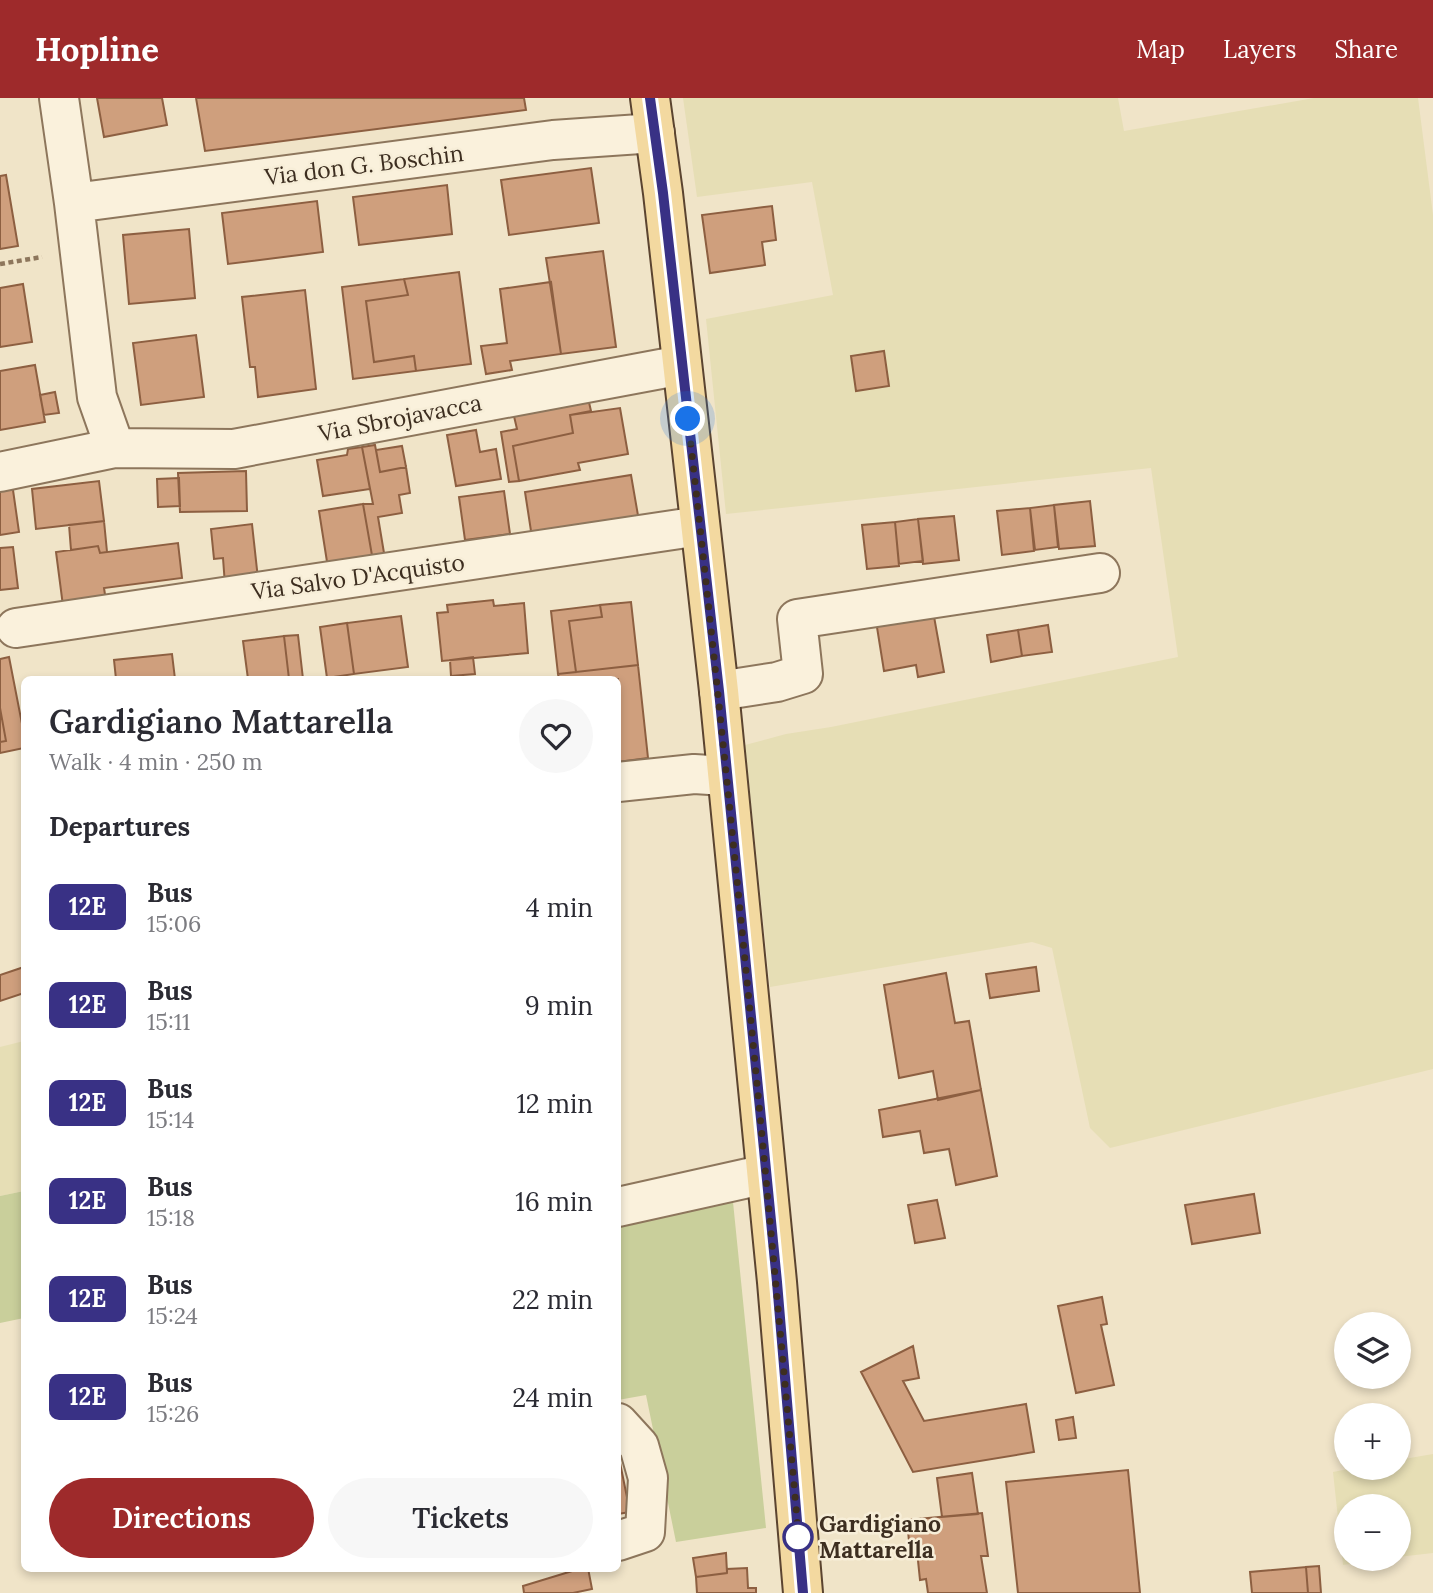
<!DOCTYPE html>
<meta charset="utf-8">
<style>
:root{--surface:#fff;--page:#f7f7f7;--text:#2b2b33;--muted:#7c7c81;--accent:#9e2a2b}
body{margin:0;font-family:Lora,serif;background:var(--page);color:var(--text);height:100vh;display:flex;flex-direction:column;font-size:26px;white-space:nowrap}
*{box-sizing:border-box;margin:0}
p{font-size:23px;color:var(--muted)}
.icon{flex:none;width:38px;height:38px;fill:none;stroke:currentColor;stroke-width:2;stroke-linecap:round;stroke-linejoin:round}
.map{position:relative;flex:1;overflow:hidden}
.panel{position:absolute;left:21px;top:578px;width:600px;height:896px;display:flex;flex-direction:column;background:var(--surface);border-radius:10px;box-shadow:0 4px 10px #0003}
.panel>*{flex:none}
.badge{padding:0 14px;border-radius:10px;font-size:24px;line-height:46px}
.controls{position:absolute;left:1334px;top:1214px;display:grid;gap:14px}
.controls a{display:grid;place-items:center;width:77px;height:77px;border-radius:50%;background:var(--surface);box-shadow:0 4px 10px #0003;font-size:35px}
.you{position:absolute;width:35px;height:35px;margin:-18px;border:5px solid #fff;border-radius:50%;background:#1a73e8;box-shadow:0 0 0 10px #1a73e833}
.map>.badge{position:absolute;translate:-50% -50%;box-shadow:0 0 0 4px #fff}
h2{padding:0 28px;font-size:26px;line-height:63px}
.round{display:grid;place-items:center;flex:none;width:74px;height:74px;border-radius:37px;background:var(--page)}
.overview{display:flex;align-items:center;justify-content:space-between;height:119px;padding:0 28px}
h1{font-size:33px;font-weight:600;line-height:52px}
.primary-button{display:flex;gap:14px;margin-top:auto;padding:14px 28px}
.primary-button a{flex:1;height:80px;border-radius:42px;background:var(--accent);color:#fff;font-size:28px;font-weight:600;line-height:80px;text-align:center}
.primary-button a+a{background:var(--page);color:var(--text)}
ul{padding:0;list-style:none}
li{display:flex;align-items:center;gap:21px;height:98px;padding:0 28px}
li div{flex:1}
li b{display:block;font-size:26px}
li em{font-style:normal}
li .badge{min-width:77px;font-weight:700;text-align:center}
header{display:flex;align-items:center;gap:42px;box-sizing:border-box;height:98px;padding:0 35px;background:var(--accent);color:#fff}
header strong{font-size:33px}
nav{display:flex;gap:38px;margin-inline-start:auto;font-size:24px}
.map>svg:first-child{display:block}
.farmland{fill:#e6deb5}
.green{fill:#c9cf9b}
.building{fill:#cf9f7d;stroke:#8d5f41;stroke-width:2}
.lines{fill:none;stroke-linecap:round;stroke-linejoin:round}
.minor-casing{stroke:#8d765c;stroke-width:42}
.major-casing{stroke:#5b4430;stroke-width:42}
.path{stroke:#8d765c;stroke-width:4.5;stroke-dasharray:5 3.5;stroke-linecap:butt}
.minor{stroke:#faf1dc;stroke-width:38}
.major{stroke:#f3d9a0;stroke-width:38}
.line-casing{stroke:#fff;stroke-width:16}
.line{stroke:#393185;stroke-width:10}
.walk{stroke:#3d2e20;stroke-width:7;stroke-dasharray:0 12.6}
.stop-dot{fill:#fff;stroke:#393185;stroke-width:3.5}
.labels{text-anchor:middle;stroke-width:5;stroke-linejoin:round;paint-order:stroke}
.street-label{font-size:23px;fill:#3d2e20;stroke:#f7eed8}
.stop-label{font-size:23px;font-weight:bold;fill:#3d2e20;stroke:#f7eed8;text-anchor:start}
</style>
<header>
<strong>Hopline</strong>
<nav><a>Map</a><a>Layers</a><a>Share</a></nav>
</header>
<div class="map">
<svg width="1433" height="1495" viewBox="0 0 1433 1495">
<rect width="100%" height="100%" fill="#f0e4c8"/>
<path class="farmland" d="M683 0H1118L1124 33 1314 0H1418L1433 117V971L1110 1050 1090 1030 1052 850 1032 844 770 889 745 647 786 636 831 629 1178 559 1151 370 726 416 706 221 833 197 812 84 697 99Z
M24 943V1093L0 1098V949Z
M1433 1356V1455L1398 1459V1409H1346V1461H1386L1343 1467 1333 1374 1354 1370H1398V1362Z"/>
<path class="green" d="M24 1093V1220L0 1225V1098Z
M733 1104 766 1430 676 1444 646 1297 618 1302V1126Z"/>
<path class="building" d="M97 0H162L167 27 104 39Z
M196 0H524L526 12 205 53Z
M591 70 599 125 509 137 501 82Z
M6 77 18 148 0 151V78Z
M447 87 452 136 359 147 353 99Z
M317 103 323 154 228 166 222 115Z
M772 108 776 142 762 144 765 167 710 175 702 117Z
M189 131 195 200 129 206 123 137Z
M603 153 616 249 561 256 546 160Z
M459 174 471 266 416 273 414 258 374 264 366 203 408 197 404 181Z
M404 181 408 197 366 203 374 264 414 258 416 273 353 281 342 189Z
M551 184 561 256 510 263 512 272 486 276 481 248 507 245 500 191Z
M23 186 32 244 0 249V190Z
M305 192 316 291 258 299 255 269H250L242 199Z
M196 237 204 299 141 307 133 245Z
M884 253 889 288 856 293 851 258Z
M35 267 45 324 0 332V273Z
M55 294 59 315 44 317 40 297Z
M588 300 591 313 570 317 573 335 513 348 519 383 509 384 501 334 517 331 513 314Z
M620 310 628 356 578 365 580 372 519 383 513 348 573 335 570 317Z
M476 332 480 354 496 351 501 381 456 388 447 337Z
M375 347 380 374 406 369 410 395 399 397 402 415 378 419 385 461 373 463 363 406H373L362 349Z
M402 348 406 369 380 374 376 352Z
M362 349 370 391 323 398 317 362 347 357 348 351Z
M246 373 247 413 180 414 178 375Z
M631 377 640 429 533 446 525 394Z
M179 380 180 408 158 409 157 381Z
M99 383 104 423 36 431 32 391Z
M12 385 19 434 0 437V387Z
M504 393 510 436 465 442 459 399Z
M1090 403 1095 448 1059 451 1054 407Z
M363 406 373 463 328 470 319 413Z
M1054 407 1058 449 1035 452 1030 410Z
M1030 410 1034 453 1002 457 997 413Z
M954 418 959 462 923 466 918 421Z
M918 421 923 463 899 466 895 424Z
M104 423 107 454 100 455 98 448 71 452 69 427Z
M895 424 899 468 867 471 862 427Z
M252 426 258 481 225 487 223 460 214 461 211 431Z
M178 445 182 480 104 490 106 503 63 508 56 454 98 448 100 455Z
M13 449 18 490 0 492V450Z
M493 502 494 508 524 505 528 555 442 563 437 515 448 514 447 507Z
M631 504 638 567 576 574 569 523 602 519 600 507Z
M600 507 602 519 569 523 576 574 558 576 551 513Z
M933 513 944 574 918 579 916 567 884 573 876 523Z
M401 518 408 569 354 576 347 525Z
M347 525 354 576 327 580 320 529Z
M1048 527 1052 554 1022 558 1018 532Z
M1018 532 1022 558 991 564 987 537Z
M298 537 303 581H289L284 538Z
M284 538 289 581H248L243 543Z
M172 556 175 581H116L114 562Z
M9 559 24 636V650L0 655V644L6 643 0 610V561Z
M473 559 475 576 451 578 450 562Z
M638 567 648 660 618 664V581H559L558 576Z
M0 610 6 643 0 644Z
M24 869V895L0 903V877Z
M1036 869 1039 893 990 900 986 876Z
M946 875 955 925 969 923 981 992 938 1002 933 973 899 980 884 887Z
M981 992 997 1078 956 1087 949 1051 924 1055 920 1033 883 1039 879 1012Z
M1254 1096 1260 1135 1192 1146 1185 1107Z
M937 1102 945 1140 915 1145 908 1107Z
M1102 1199 1107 1226 1101 1227 1114 1287 1076 1295 1058 1208Z
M913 1248 919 1280 903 1283 924 1323 1026 1306 1034 1354 913 1374 861 1274Z
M1073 1319 1076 1340 1059 1342 1056 1322Z
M618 1355 630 1414 618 1416Z
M1128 1372 1140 1495H1018L1006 1384Z
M972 1375 978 1416 942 1419 937 1380Z
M982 1415 988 1458H981L987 1495H928L926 1481 920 1482 917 1453 910 1454 907 1422Z
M726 1455 727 1475 696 1479 693 1460Z
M1319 1468 1321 1495H1308L1306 1469Z
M1306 1469 1308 1495H1252L1250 1474Z
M582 1470H588L592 1491 573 1495H524L523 1488Z
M747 1470 748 1490H756V1495H697L696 1479 727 1475V1471Z"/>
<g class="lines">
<g class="minor-casing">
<path id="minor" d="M59 0 74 105 97 299 115 350 234 351 682 267
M74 105 553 42 655 35
M0 374 115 350
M16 530 700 428
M719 593 777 584 803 576 797 521 1100 475
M618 684 694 676 726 678
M618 1109 766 1076
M618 1325 639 1348 648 1380 645 1434 618 1443"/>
</g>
<g class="major-casing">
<path id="major" d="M650 0 663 95 719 593 777 1184 803 1495"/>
</g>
<path class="path" d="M0 166 42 159"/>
<use href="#minor" class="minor"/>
<use href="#major" class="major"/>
</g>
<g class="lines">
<g class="line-casing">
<path id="line" d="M650 0 663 95 719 593 777 1184 803 1495"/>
</g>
<use href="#line" class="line"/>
<path class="walk" d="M688 321C730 694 766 1069 799 1443L798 1439"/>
</g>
<circle class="stop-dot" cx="798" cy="1439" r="14"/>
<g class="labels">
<g class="street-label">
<text transform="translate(364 67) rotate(-7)" y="8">Via don G. Boschin</text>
<text transform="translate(400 320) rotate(-11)" y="8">Via Sbrojavacca</text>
<text transform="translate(358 479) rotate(-8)" y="8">Via Salvo D'Acquisto</text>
</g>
<g class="stop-label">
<text x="819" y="1434">Gardigiano<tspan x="819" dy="26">Mattarella</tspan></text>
</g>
</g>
</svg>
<div class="controls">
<a><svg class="icon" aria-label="layers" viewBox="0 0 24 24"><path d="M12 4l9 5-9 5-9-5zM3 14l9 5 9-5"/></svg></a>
<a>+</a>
<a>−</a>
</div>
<div class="you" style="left:688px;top:321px"></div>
<section class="panel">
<div class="overview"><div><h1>Gardigiano Mattarella</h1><p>Walk · 4 min · 250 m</p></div><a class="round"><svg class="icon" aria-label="heart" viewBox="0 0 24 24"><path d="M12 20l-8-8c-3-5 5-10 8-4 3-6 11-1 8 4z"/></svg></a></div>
<h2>Departures</h2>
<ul>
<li><span class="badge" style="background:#393185;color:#fff">12E</span><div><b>Bus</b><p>15:06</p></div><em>4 min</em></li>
<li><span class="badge" style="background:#393185;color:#fff">12E</span><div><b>Bus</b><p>15:11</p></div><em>9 min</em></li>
<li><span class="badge" style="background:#393185;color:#fff">12E</span><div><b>Bus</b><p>15:14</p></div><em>12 min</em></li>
<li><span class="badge" style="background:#393185;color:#fff">12E</span><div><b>Bus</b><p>15:18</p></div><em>16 min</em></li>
<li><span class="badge" style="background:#393185;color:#fff">12E</span><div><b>Bus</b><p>15:24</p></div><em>22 min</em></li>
<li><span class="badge" style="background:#393185;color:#fff">12E</span><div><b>Bus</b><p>15:26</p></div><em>24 min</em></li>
</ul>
<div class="primary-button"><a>Directions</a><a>Tickets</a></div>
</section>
</div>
